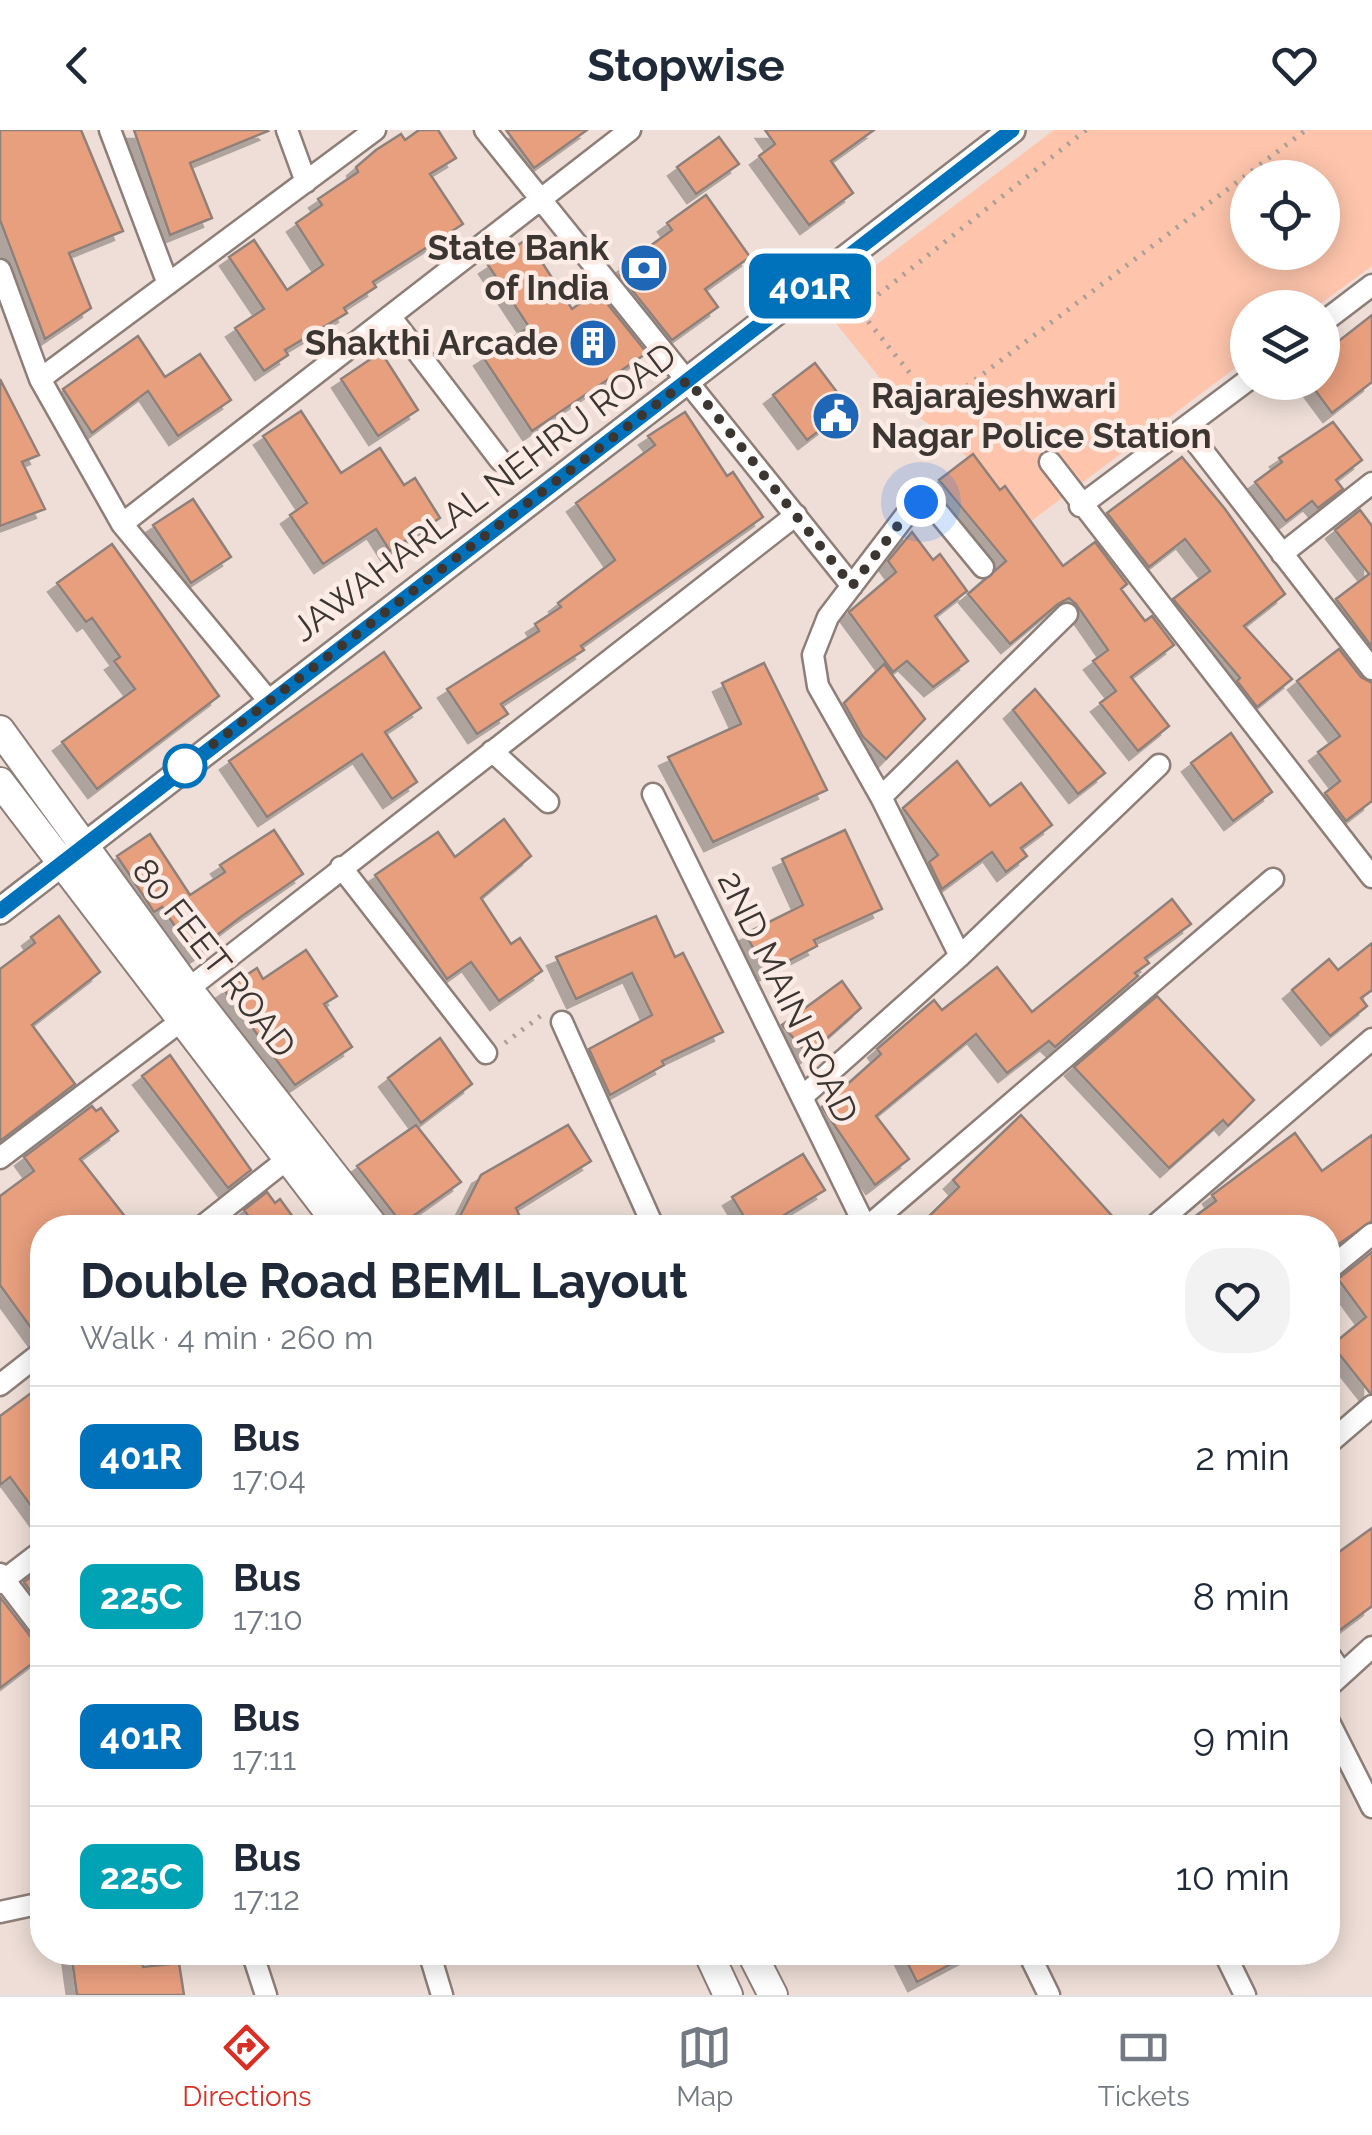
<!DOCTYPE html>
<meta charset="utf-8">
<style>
:root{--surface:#fff;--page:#f2f2f3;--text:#1f2937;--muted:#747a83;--line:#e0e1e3;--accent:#d93025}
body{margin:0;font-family:Raleway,sans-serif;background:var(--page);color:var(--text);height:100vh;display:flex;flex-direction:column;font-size:38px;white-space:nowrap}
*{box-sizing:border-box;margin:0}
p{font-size:32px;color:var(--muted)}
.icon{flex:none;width:55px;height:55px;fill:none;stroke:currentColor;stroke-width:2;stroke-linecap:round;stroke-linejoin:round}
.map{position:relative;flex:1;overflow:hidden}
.panel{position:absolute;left:30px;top:1085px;width:1310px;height:750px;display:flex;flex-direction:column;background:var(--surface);border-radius:40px;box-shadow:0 5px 25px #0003}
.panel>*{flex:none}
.badge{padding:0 20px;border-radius:15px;font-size:35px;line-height:65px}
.tools{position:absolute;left:1230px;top:30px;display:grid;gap:20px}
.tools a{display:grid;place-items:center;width:110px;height:110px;border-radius:50%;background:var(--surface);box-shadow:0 5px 25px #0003;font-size:50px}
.you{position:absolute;width:50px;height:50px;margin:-25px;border:8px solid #fff;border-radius:50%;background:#1a73e8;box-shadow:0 0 0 15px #1a73e833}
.map>.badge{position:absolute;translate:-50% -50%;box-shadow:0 0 0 5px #fff}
.round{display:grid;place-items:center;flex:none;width:105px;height:105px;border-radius:40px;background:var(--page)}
.headline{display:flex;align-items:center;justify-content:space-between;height:170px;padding:0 50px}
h1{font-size:48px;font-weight:700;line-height:75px}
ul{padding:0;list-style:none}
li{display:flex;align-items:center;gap:30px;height:140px;padding:0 50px;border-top:2px solid var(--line)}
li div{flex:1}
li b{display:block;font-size:38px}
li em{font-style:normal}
li .badge{min-width:110px;font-weight:700;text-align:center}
header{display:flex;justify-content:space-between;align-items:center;height:130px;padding:0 50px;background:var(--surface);font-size:45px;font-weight:700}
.menu{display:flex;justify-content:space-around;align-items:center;height:140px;border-top:2px solid var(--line);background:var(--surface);font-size:28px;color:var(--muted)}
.menu a{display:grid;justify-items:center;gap:5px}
.menu .current{color:var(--accent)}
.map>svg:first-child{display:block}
.green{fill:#fec5ac;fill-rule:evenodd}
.building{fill:#e89f7e;stroke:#8f807a;stroke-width:2.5;filter:url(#shadow)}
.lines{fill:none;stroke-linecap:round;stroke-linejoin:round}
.minor-casing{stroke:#8d7e78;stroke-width:25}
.tertiary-casing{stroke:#8d7e78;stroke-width:30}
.secondary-casing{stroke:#8d7e78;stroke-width:32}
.path{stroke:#ab9f99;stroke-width:5;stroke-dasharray:2.5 8;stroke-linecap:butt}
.minor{stroke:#fff;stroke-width:20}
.tertiary{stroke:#fff;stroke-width:25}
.secondary{stroke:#fff;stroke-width:28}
.line-casing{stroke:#fff;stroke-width:22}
.line{stroke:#0072bc;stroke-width:15}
.walk{stroke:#3c3633;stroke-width:10;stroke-dasharray:0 18}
.stop-dot{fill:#fff;stroke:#0072bc;stroke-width:5}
.labels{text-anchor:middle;stroke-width:9;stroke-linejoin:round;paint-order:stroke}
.poi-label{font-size:35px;font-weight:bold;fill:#3c3633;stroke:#fcece5;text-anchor:end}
.street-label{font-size:35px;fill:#3c3633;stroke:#fcece5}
</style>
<header><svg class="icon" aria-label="back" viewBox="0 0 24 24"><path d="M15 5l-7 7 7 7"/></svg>Stopwise<svg class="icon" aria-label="heart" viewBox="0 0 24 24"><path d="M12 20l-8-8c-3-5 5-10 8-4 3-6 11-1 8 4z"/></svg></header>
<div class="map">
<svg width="1372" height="1865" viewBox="0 0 1372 1865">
<defs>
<filter id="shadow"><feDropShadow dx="-9" dy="9" stdDeviation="0" flood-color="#0004"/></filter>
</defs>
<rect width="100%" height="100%" fill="#eeded7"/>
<path class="green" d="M1054 0H1372V136L1316 177 1248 178 1247 229 1030 392 943 303 904 278 822 176ZM1248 48H1322V122H1248Z"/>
<path class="building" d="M0 0H81L123 101 69 123 91 178 45 209 0 90Z
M134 0H267L268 1 190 33 212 88 170 105Z
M419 0H438L456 28 430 44 463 94 373 152 376 157 344 178 347 183 285 220 288 225 264 241 235 198 264 179 229 127 254 110 287 160 323 135 296 93 322 75 318 69 358 42 356 37 376 20 401 4 405 10Z
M506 0H587L534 38Z
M765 0H874L831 31 853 63 809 95 759 26 775 14Z
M719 7 739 34 696 64 677 37Z
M706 65 750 127 705 159 718 177 672 210 620 145 623 143 620 138 672 100 667 93Z
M527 109 572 179 597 161 647 223 532 301 483 227 529 197 488 135Z
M1372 185V252L1332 283 1309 252H1322V224Z
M138 206 165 247 200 224 231 270 178 306 148 261 92 303 63 259Z
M381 222 418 280 378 306 341 249Z
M815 233 849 278 807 310 773 265Z
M0 249 39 325 22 332 45 379 0 396Z
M301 281 341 343 380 318 404 355 415 348 440 388 390 421 376 399 323 434 290 385 307 373 263 306Z
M685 282 727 346 733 342 763 387 581 516 584 520 501 574 508 584 477 604 447 559 539 501 535 494 561 477 558 473 615 430 576 373 655 315 648 306Z
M1333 292 1362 330 1336 350 1343 359 1318 378 1312 371 1286 391 1255 352 1282 332 1279 328Z
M973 324 1000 360 1005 356 1063 436 1095 412 1127 454 1121 459 1145 491 1152 486 1174 515 1131 547 1169 596 1138 621 1100 573 1116 561 1093 531 1108 520 1076 474 1069 468 1058 474 1010 514 968 464 1006 431 939 350Z
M1182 327 1225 379 1285 464 1244 496 1292 549 1257 577 1237 551 1240 548 1173 469 1210 441 1185 409 1149 437 1107 383Z
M193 369 231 427 191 453 153 395Z
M1360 380 1372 396V517L1336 469 1369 444 1335 400Z
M912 402 933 430 940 424 967 461 935 486 968 531 933 557 907 531 893 542 849 482 896 442 888 431Z
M112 414 219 566 97 659 62 612 135 559 114 531 120 527 92 488 86 492 57 453Z
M1339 519 1361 547 1372 553V671L1346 691 1325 663 1340 651 1318 622 1340 606 1297 551Z
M384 522 421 578 385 602 417 652 392 669 362 624 267 687 229 631Z
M764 533 827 660 713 712 668 627 741 594 722 553Z
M884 534 925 589 886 629 863 607 844 573Z
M1035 559 1105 643 1078 664 1013 580Z
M1231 603 1272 662 1233 691 1191 633Z
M957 631 990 676 1021 653 1052 695 1021 718 1027 726 1006 742 992 722 942 759 929 732 938 725 903 678Z
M504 689 531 726 481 768 511 814 520 808 542 841 499 871 471 832 447 849 375 745 438 702 455 727Z
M274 700 303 744 242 786 217 805 220 810 195 826 162 777 154 782 117 726 150 704 190 765 225 742 220 735Z
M845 700 882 779 814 810 817 816 767 842 745 804 803 775 782 729Z
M1172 769 1191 794 1145 828 1149 833 1135 843 1138 846 1055 917 1049 911 1007 943 976 904 876 986 909 1029 875 1055 822 977 881 924 877 919 934 870 942 880 997 837 1032 882Z
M59 786 100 842 32 895 75 954 0 1011V839L35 813 31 807Z
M656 786 675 827 683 823 723 902 662 931 664 935 610 965 589 919 652 885 632 843 576 869 556 827Z
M1372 813V860L1361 868 1367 876 1330 906 1292 860 1329 829 1338 840Z
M306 820 337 866 324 874 352 917 295 955 224 860 257 838 263 849Z
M842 851 861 878 808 925 782 895Z
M1157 866 1254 970 1228 996 1223 990 1169 1038 1074 937Z
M440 908 472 954 421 993 388 948Z
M170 925 251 1040 228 1058 142 946Z
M92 976 96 981 101 978 118 1001 80 1029 134 1098H42L39 1209 0 1155V1066L34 1041 24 1027Z
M1021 985 1123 1098H917L959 1057 953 1050Z
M416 995 461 1052 402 1094 357 1036Z
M568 995 591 1031 516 1078 525 1098H454L481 1045Z
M1295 1003 1322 1041 1372 1005V1091L1333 1118 1328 1098H1179L1216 1071 1212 1065Z
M803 1024 825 1060 763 1098H751L732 1067Z
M267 1062 275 1073 280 1069 301 1098H257L244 1080Z
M1372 1122V1263H1370L1332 1215 1366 1187 1338 1149Z
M42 1255V1391L10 1347 0 1355V1286Z
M1372 1398V1476L1328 1509V1430Z
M42 1438V1477L24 1452Z
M0 1467 31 1507 42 1513V1526L0 1558Z
M71 1822H140L143 1837 179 1833 184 1865H77Z
M902 1822H974L917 1852Z"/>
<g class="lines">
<g class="minor-casing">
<path id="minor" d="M110 0 168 154
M287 0 306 52
M485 0 852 456
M0 140 40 249 122 394 269 571
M390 186 500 330
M1322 193 1372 155
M40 249 375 0
M1185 298 1372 539
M1050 332 1372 747
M1080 376 1248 250
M122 394 630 0
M1282 424 1372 353
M492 621 548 672
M653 664 866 1098 1273 749
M881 667 1067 484
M341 737 486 923
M960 826 881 667 818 556 813 525 828 487 912 377 932 375 983 437
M188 859 796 385
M562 892 654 1098
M802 967 960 826 1159 635
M0 1028 181 891
M200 1098 290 1027
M1152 1098 1372 909
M1328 1140 1372 1104
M0 1255 42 1222
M1328 1314 1372 1276
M0 1444 42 1499
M0 1453 42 1421
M1328 1523 1341 1542
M1328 1557 1372 1517
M1328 1590 1372 1677
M0 1782 42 1773
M252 1822 266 1865
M429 1822 442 1865
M1028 1822 1049 1865
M1224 1822 1245 1865"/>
</g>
<g class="tertiary-casing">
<path id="tertiary" d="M0 781 1012 0"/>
</g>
<g class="secondary-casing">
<path id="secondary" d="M0 600 188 859 375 1098
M0 652 341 1098
M708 1822 728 1865
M751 1822 773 1865"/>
</g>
<path class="path" d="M1086 0 859 180 938 278 1306 0
M505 913 543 884"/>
<use href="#minor" class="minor"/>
<use href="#tertiary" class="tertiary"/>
<use href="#secondary" class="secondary"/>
</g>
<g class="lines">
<g class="line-casing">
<path id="line" d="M0 781 1012 0"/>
</g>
<use href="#line" class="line"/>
<path class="walk" d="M185 636 688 250 852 456 912 377 921 372"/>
</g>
<defs>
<g id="bank-disc" transform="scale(2.5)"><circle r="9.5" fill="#1f66b6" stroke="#fcece5"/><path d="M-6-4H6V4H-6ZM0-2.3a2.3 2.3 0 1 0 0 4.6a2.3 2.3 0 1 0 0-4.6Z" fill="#fff"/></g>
<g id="building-disc" transform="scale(2.5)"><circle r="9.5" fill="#1f66b6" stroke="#fcece5"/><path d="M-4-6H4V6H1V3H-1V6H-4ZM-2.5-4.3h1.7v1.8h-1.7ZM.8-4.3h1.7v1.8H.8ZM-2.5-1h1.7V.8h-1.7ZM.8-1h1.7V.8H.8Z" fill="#fff"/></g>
<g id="civic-disc" transform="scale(2.5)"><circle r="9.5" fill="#1f66b6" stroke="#fcece5"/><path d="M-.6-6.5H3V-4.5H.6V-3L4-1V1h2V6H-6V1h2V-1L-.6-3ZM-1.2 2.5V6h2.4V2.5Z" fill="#fff"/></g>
</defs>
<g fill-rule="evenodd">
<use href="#bank-disc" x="644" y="138"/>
<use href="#building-disc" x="593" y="213"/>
<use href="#civic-disc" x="836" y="286"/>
</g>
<circle class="stop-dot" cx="185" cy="636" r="20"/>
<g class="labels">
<g class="poi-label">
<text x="609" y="130">State Bank<tspan x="609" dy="40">of India</tspan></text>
<text x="558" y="225">Shakthi Arcade</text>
<text x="871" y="278" text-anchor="start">Rajarajeshwari<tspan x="871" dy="40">Nagar Police Station</tspan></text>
</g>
<g class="street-label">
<text transform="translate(484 362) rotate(-37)" y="12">JAWAHARLAL NEHRU ROAD</text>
<text transform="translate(214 828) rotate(52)" y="12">80 FEET ROAD</text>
<text transform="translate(788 867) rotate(64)" y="12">2ND MAIN ROAD</text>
</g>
</g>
</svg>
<div class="tools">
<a><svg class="icon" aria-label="locate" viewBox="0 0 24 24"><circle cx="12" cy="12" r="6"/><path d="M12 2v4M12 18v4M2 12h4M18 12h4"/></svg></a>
<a><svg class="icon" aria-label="layers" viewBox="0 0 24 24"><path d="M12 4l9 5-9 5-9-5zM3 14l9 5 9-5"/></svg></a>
</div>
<div class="you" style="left:921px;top:372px"></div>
<b class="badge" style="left:810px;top:156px;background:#0072bc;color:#fff">401R</b>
<section class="panel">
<div class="headline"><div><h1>Double Road BEML Layout</h1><p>Walk · 4 min · 260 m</p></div><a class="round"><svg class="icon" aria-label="heart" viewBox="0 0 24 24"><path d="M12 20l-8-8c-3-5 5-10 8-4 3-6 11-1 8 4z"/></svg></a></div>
<ul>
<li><span class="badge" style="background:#0072bc;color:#fff">401R</span><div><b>Bus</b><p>17:04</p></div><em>2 min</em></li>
<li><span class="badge" style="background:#00a3b4;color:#fff">225C</span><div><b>Bus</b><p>17:10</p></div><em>8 min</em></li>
<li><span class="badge" style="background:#0072bc;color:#fff">401R</span><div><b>Bus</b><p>17:11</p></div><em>9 min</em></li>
<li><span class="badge" style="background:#00a3b4;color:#fff">225C</span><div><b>Bus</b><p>17:12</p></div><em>10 min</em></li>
</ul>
</section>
</div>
<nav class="menu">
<a class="current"><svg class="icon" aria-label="directions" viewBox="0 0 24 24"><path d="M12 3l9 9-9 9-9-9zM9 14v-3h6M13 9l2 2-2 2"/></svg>Directions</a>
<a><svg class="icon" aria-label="map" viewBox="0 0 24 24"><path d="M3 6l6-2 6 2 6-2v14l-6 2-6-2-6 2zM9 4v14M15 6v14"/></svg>Map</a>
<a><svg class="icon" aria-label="tickets" viewBox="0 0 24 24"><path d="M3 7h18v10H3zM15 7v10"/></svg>Tickets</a>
</nav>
